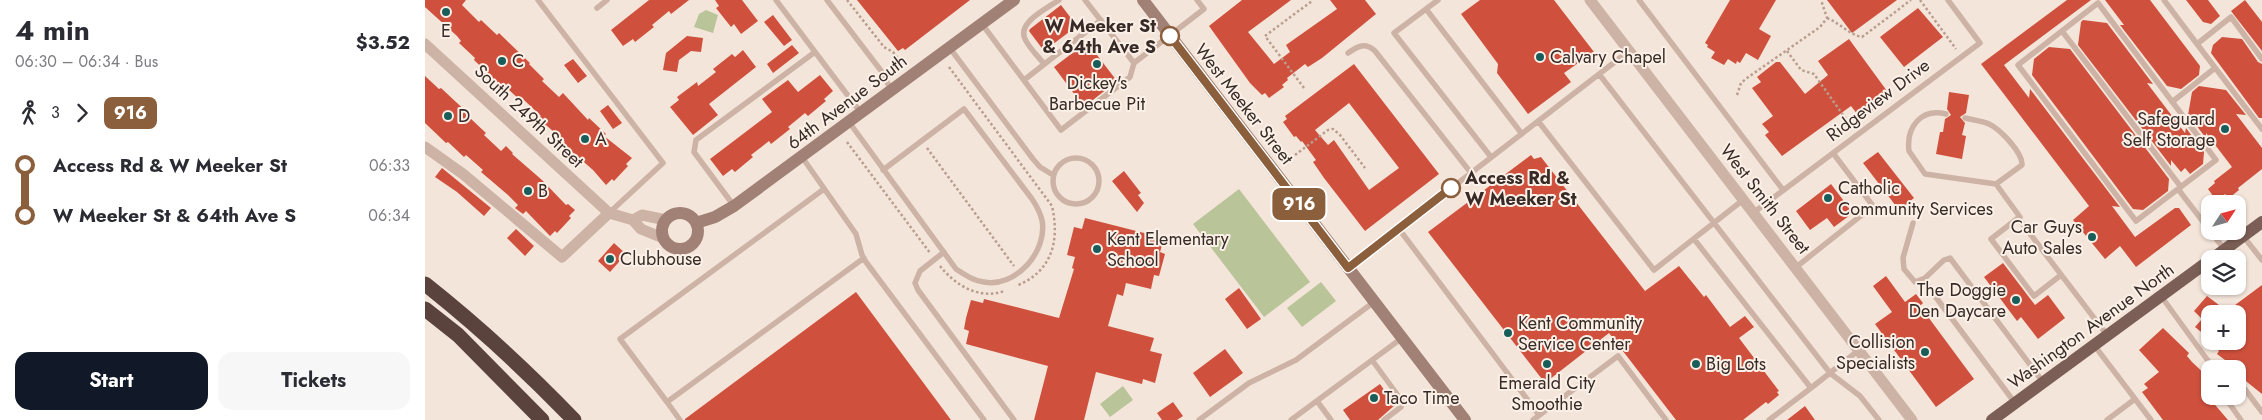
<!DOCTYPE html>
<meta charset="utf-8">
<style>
:root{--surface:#fff;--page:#f7f7f7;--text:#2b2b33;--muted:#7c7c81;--accent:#111827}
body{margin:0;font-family:Jost,sans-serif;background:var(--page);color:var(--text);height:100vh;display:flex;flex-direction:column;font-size:19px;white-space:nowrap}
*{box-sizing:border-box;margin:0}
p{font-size:16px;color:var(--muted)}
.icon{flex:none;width:28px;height:28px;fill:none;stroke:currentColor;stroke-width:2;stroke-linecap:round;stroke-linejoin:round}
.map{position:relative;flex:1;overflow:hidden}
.sheet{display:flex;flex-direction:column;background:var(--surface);width:425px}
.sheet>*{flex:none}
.badge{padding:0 10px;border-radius:8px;font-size:18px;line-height:32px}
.needle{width:32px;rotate:54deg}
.buttons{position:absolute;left:1776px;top:195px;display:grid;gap:10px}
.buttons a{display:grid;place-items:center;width:45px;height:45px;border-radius:10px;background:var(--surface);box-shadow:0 1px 4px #0004;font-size:25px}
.map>.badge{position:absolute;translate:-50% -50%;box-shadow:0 0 0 2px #fff}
.legs{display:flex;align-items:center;gap:8px;height:55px;padding:0 15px;font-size:16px}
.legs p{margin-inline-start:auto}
.head{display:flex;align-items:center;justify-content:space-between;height:85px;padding:0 15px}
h1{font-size:28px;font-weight:700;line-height:38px}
.primary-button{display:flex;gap:10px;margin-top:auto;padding:10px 15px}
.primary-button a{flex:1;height:58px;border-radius:15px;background:var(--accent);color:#fff;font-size:20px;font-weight:700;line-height:58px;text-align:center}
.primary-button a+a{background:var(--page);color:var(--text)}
ul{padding:0 15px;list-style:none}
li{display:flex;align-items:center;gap:18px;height:50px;font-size:19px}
li i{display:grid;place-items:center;width:8px;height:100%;margin:0 6px;background:currentColor}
li i::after{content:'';width:12px;height:12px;margin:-6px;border:4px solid;border-radius:50%;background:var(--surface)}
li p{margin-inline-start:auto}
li:first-child i{background:linear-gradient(#0000 50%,currentColor 0)}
li:last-child i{background:linear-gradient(currentColor 50%,#0000 0)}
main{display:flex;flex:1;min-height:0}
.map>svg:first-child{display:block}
.green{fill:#bac499}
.building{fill:#cf513d;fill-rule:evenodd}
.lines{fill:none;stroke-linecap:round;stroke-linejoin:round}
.path{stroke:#b99d8f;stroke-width:2.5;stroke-dasharray:2.5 2.5;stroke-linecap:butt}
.lane{stroke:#cdb3a5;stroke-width:5.5}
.street{stroke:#cdb3a5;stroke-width:11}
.secondary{stroke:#a18176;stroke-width:12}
.primary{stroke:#7b5f57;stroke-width:12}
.highway{stroke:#5a433d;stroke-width:15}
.line-1-casing{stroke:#fff;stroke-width:11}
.line-1{stroke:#8b5e3c;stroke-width:8}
.poi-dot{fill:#195d5a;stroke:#fbf0e7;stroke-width:2}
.stop-1-dot{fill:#fff;stroke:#8b5e3c;stroke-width:2.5}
.labels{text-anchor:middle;stroke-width:4;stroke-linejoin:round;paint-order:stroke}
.stop-label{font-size:18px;font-weight:bold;fill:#382b27;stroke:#fbf0e7;text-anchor:end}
.poi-label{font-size:18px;fill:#382b27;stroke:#fbf0e7;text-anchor:start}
.street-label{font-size:18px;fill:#382b27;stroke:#fbf0e7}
</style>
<main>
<section class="sheet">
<div class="head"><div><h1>4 min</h1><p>06:30 – 06:34 · Bus</p></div><b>$3.52</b></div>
<div class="legs"><svg class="icon" aria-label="walk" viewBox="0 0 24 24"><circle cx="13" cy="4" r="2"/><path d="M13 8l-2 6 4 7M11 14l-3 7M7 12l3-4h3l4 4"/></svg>3<svg class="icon" aria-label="forward" viewBox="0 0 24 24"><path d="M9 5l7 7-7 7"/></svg><b class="badge" style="background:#8b5e3c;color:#fff">916</b></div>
<ul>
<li><i style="color:#8b5e3c"></i><b>Access Rd &amp; W Meeker St</b><p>06:33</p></li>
<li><i style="color:#8b5e3c"></i><b>W Meeker St &amp; 64th Ave S</b><p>06:34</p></li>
</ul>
<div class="primary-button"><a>Start</a><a>Tickets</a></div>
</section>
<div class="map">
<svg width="1837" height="420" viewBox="0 0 1837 420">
<rect width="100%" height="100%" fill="#f4e5da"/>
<path class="green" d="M281 10 293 15 288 33 269 27 274 14Z
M814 189 885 282 839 317 768 224Z
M896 282 911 301 877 327 862 308Z
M698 386 708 400 685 417 675 404Z"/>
<path class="building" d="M0 0H41L37 5 54 22 56 20 72 35 74 33 105 63 104 64 119 79 117 81 134 97 138 93 163 120 164 118 181 134 179 136 207 158 201 164 203 166 189 181 187 179 181 185 168 170 138 144 140 142 121 125 120 127 112 120 116 116 99 100 97 102 82 88 79 89 49 60 50 58 34 43 36 41 32 36 0 7Z
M224 0H264L246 14 244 11 227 25 229 27 210 42 208 39 198 46 186 30Z
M290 0H317L333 21 316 34 309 24 306 27 291 8 294 6Z
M432 0H545L480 50 478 48 473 51Z
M817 0H866L823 32 849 64 865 52 861 45 912 9 905 0H940L951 14 897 58 883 67 880 64 862 78 863 80 857 85 859 87 844 98 840 93 837 95 825 83 784 26Z
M1055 0H1129L1169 52 1139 73 1146 82 1103 114 1072 73 1073 64 1036 14Z
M1305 0H1351L1334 29 1346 36 1333 60 1321 53 1315 63 1312 61 1311 64 1303 59 1299 65 1286 58 1290 52 1282 47 1283 45 1280 43Z
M1402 0H1472L1427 33Z
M1642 0H1666L1579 65 1604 98 1605 89 1695 207 1687 206 1710 237 1750 208H1754L1766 225 1711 267 1695 246 1680 259 1648 220 1664 206 1556 64Z
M1680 0H1725L1775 66 1774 75 1756 89 1742 86 1695 25H1699Z
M1761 0H1783L1795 16 1786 24 1778 22Z
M1820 0 1837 22V51L1806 11Z
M636 5 652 26 619 51 604 31 605 29Z
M1493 8 1518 37 1479 67 1455 37Z
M348 15 367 40 359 46 339 22Z
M1658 20 1682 23 1728 84 1722 83 1760 133 1761 128 1779 152 1778 164 1765 174 1760 168 1756 172 1746 160V166L1653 45 1656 22Z
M262 36 278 38 276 52 266 51 254 60 252 72 238 70 241 53Z
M1797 37 1817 39 1833 62 1837 64V118H1834L1786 53 1788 45Z
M1424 39 1462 91 1453 97 1458 103 1436 119 1426 106 1357 156 1340 135 1344 132 1337 124 1348 116 1327 88 1336 82 1332 77 1351 62H1355L1380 94 1403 75 1393 61Z
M662 42 692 81 659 107 629 67Z
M367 45 374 53 348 73 342 64Z
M1624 47 1645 49 1744 179 1743 191 1718 210 1708 209 1607 75 1609 59Z
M318 50 331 67 284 104 293 115 268 135 245 107 254 100 252 97 272 82 273 86 291 72 288 69 307 54 310 57Z
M148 59 162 76 153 83 139 65Z
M929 64 1014 174 940 231 899 178 888 162 891 160 877 141 876 142 871 136 869 137 858 122 862 119 860 116ZM924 103 974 168 944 190 909 140 903 145 890 130Z
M395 75 408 91 399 99 401 101 383 116 380 113 363 127 365 129 346 144 344 141 326 155 328 157 310 172 307 169 298 176 285 159 347 112 337 99 363 80 373 92Z
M0 76 14 89 16 88 46 116 45 118 61 133 59 135 76 151 81 146 88 153 87 154 117 180 141 205 143 204 150 210 144 216 146 218 132 233 130 231 125 236 101 211 98 214 90 208 93 205 83 195 56 172 58 170 41 155 39 157 23 142 21 143 0 123Z
M1774 86 1801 90 1821 115 1811 114 1837 148V169L1813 188 1814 190 1804 198 1800 194 1791 200 1783 189 1790 183 1789 181 1807 167 1781 133V138L1763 115 1767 92Z
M1524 92 1544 95 1541 113 1535 117 1540 123 1537 135 1541 136 1537 159 1511 154 1515 132H1518L1520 119 1526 115 1522 109Z
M183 105 197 123 188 129 175 111Z
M1453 152 1489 198 1474 210 1438 163Z
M1106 155 1109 159 1116 157 1220 291 1254 266 1279 297 1281 295 1305 327 1320 316 1329 327 1314 338 1354 391 1352 392 1354 395 1343 404 1341 402 1318 420H1251L1184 333 1120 383 1003 232Z
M17 168 66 208 59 216 32 192 10 177Z
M699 171 716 193 713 195 719 203 712 212 687 181Z
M1406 184 1428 213 1409 227 1402 218 1385 230 1371 211Z
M660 218 739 238 735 252 740 254 734 276 729 275 726 289 701 283 698 296 692 294 683 326 729 338 725 351 737 354 730 383 718 379 717 384 671 372 659 420H609L623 366 541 344 544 331 539 329 541 318 546 300 558 303 559 299 634 318 649 269 647 268 650 257 642 255 649 227 657 229Z
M91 229 109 246 100 256 82 238Z
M189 243 201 254 185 272 173 261Z
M1578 263 1610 305 1623 295 1640 318 1613 339 1596 317 1592 321 1559 277Z
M1461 276 1480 302 1491 294 1498 303 1495 306 1549 379 1511 407 1450 324 1467 312 1448 286Z
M1837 285V394L1822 382 1812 369H1808L1799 362 1800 360 1792 354 1794 351 1782 341H1812V314H1785V339L1770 327 1777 319 1769 311 1782 296 1802 311Z
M814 288 836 319 822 329 800 299Z
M431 292 526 420H260V419Z
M1738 328 1764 353 1762 356 1767 362 1785 379V399L1803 420H1738L1717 392 1723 388 1719 384 1734 372 1714 350Z
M800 349 818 373 785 397 768 373Z
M955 384 970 405 953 420H925L918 410Z
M748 402 758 416 752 420H737L732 413Z
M1380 406 1390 420H1362Z"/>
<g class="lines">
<path class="path" d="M422 0 459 47 468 52 474 60
M1495 0 1531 49
M1402 18C1415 23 1423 34 1437 37L1486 0
M1362 51 1376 70 1389 74 1423 122
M524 67 627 206C635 241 627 272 591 286
M879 88 840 36 887 1
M1312 95 1316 83 1322 78 1395 27 1402 18 1396 0
M422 142 505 253
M502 148 589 266
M870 155 903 130 908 129 915 135 940 168
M515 266C530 285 554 300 579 291"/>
<path class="lane" d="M113 0 238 163 184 213
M351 0 436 113
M402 0 457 72 466 90
M660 0 709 63 779 9 772 0
M1013 0 969 33 1066 157
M1214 0 1358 190
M1739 0 1772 44 1806 17 1837 59
M1673 3 1791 160 1711 221 1593 65Z
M172 8 182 0
M1001 9 1097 134
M557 24 636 130 705 77 709 63
M1637 31 1756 187
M1772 44 1837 129
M524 47 608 159 615 167 628 175
M923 53C933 46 940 42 950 51L1046 173
M619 64C613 56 604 48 600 39 592 22 623 8 634 0
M1174 74 1405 373 1435 396 1454 420
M599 80 676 20
M1747 102 1790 68
M1521 114C1496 108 1481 127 1484 151L1500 174 1571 184 1597 165C1598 153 1575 129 1564 124 1557 121 1548 120 1540 118
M1113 121 1229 270 1318 200
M424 122 531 269C540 275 549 281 559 282 591 288 623 251 617 220 615 212 611 205 607 199L539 109 458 170
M377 157 431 234 437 255 441 262 559 420
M628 181a23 23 0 1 1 46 0a23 23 0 1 1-46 0Z
M1571 184 1595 217 1593 218 1682 335
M399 189 195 339 242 402 439 258
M1753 189 1799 249
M309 206 269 152 271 140 390 52
M1328 213 1555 43 1523 0
M1593 218 1566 239 1609 296 1636 275
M1488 223 1478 258 1479 269 1490 282 1500 278
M974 229 1114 415
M1818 236 1837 260
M1269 239 1386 388 1434 350
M519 252 495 271 490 283 493 290 589 420
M923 268 1204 51
M1370 268 1448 206 1408 153
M1736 296 1789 369
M1669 345 1726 420
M947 360 977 401 976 407 959 420
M1812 382 1819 388 1837 412
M1799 396 1816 420
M892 401 906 420
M242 402 255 420
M1590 403 1504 288 1500 278 1519 260 1525 258 1618 382
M774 420 824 383 871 360 949 302
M866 420 977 338
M1108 420 1193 356 1241 420
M1344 420 1386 388
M1682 420 1710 399"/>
<path class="street" d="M1165 0 1487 420
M0 44 184 213 208 220 216 229 238 238
M0 147 38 174 137 257 184 213
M208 220 217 215 241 220"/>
<path class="secondary" d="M718 0 1040 420
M237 231a18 18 0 1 1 36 0a18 18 0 1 1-36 0Z
M271 223 290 217 309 206 589 0"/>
<path class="primary" d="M1787 259 1837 222
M1567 420 1785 260"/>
<path class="highway" d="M0 284C53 326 102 371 149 420
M0 309 33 335 117 420"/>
</g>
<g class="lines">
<g class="line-1-casing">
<path id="line-1" d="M745 36 923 268 1026 188"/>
</g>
<use href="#line-1" class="line-1"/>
</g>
<g class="poi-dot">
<circle cx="21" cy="12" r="5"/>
<circle cx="1115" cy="57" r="5"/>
<circle cx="77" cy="61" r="5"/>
<circle cx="672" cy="64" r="5"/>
<circle cx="23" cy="116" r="5"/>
<circle cx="1800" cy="129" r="5"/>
<circle cx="160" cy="139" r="5"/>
<circle cx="103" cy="191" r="5"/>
<circle cx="1403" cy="198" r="5"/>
<circle cx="1667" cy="237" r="5"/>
<circle cx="672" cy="249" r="5"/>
<circle cx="185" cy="259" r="5"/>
<circle cx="1591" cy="300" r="5"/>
<circle cx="1083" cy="333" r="5"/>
<circle cx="1500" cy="352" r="5"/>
<circle cx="1122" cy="364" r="5"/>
<circle cx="1271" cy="364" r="5"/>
<circle cx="949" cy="398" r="5"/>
</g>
<g class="stop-1-dot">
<circle cx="745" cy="36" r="9"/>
<circle cx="1026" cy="188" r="9"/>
</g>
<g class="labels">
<g class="stop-label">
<text x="731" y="32">W Meeker St<tspan x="731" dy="21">&amp; 64th Ave S</tspan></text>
<text x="1040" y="184" text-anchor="start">Access Rd &amp;<tspan x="1040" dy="21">W Meeker St</tspan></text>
</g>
<g class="poi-label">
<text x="21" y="37" text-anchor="middle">E</text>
<text x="1125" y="63">Calvary Chapel</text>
<text x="87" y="67">C</text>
<text x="672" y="89" text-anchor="middle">Dickey's<tspan x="672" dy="21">Barbecue Pit</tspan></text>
<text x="33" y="122">D</text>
<text x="1790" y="125" text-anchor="end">Safeguard<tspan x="1790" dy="21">Self Storage</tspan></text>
<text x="170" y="145">A</text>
<text x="1413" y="194">Catholic<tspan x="1413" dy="21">Community Services</tspan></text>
<text x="113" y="197">B</text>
<text x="1657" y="233" text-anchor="end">Car Guys<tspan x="1657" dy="21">Auto Sales</tspan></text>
<text x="682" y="245">Kent Elementary<tspan x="682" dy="21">School</tspan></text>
<text x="195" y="265">Clubhouse</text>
<text x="1581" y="296" text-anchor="end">The Doggie<tspan x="1581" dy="21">Den Daycare</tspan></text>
<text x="1093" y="329">Kent Community<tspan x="1093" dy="21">Service Center</tspan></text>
<text x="1490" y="348" text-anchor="end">Collision<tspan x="1490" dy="21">Specialists</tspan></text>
<text x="1281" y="370">Big Lots</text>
<text x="1122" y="389" text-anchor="middle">Emerald City<tspan x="1122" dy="21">Smoothie</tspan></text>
<text x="959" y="404">Taco Time</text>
</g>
<g class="street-label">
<text transform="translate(1453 100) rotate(-37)" y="6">Ridgeview Drive</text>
<text transform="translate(422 102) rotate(-37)" y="6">64th Avenue South</text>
<text transform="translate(819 104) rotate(52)" y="6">West Meeker Street</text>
<text transform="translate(104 116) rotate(43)" y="6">South 249th Street</text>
<text transform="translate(1340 199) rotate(52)" y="6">West Smith Street</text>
<text transform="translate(1666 326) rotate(-36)" y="6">Washington Avenue North</text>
</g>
</g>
</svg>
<div class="buttons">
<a><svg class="needle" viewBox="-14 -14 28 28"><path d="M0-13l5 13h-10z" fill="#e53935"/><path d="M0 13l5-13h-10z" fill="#7c7c81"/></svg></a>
<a><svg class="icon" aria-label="layers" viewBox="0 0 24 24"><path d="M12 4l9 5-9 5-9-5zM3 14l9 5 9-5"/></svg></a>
<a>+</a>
<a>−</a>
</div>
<b class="badge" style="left:874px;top:204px;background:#8b5e3c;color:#fff">916</b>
</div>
</main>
